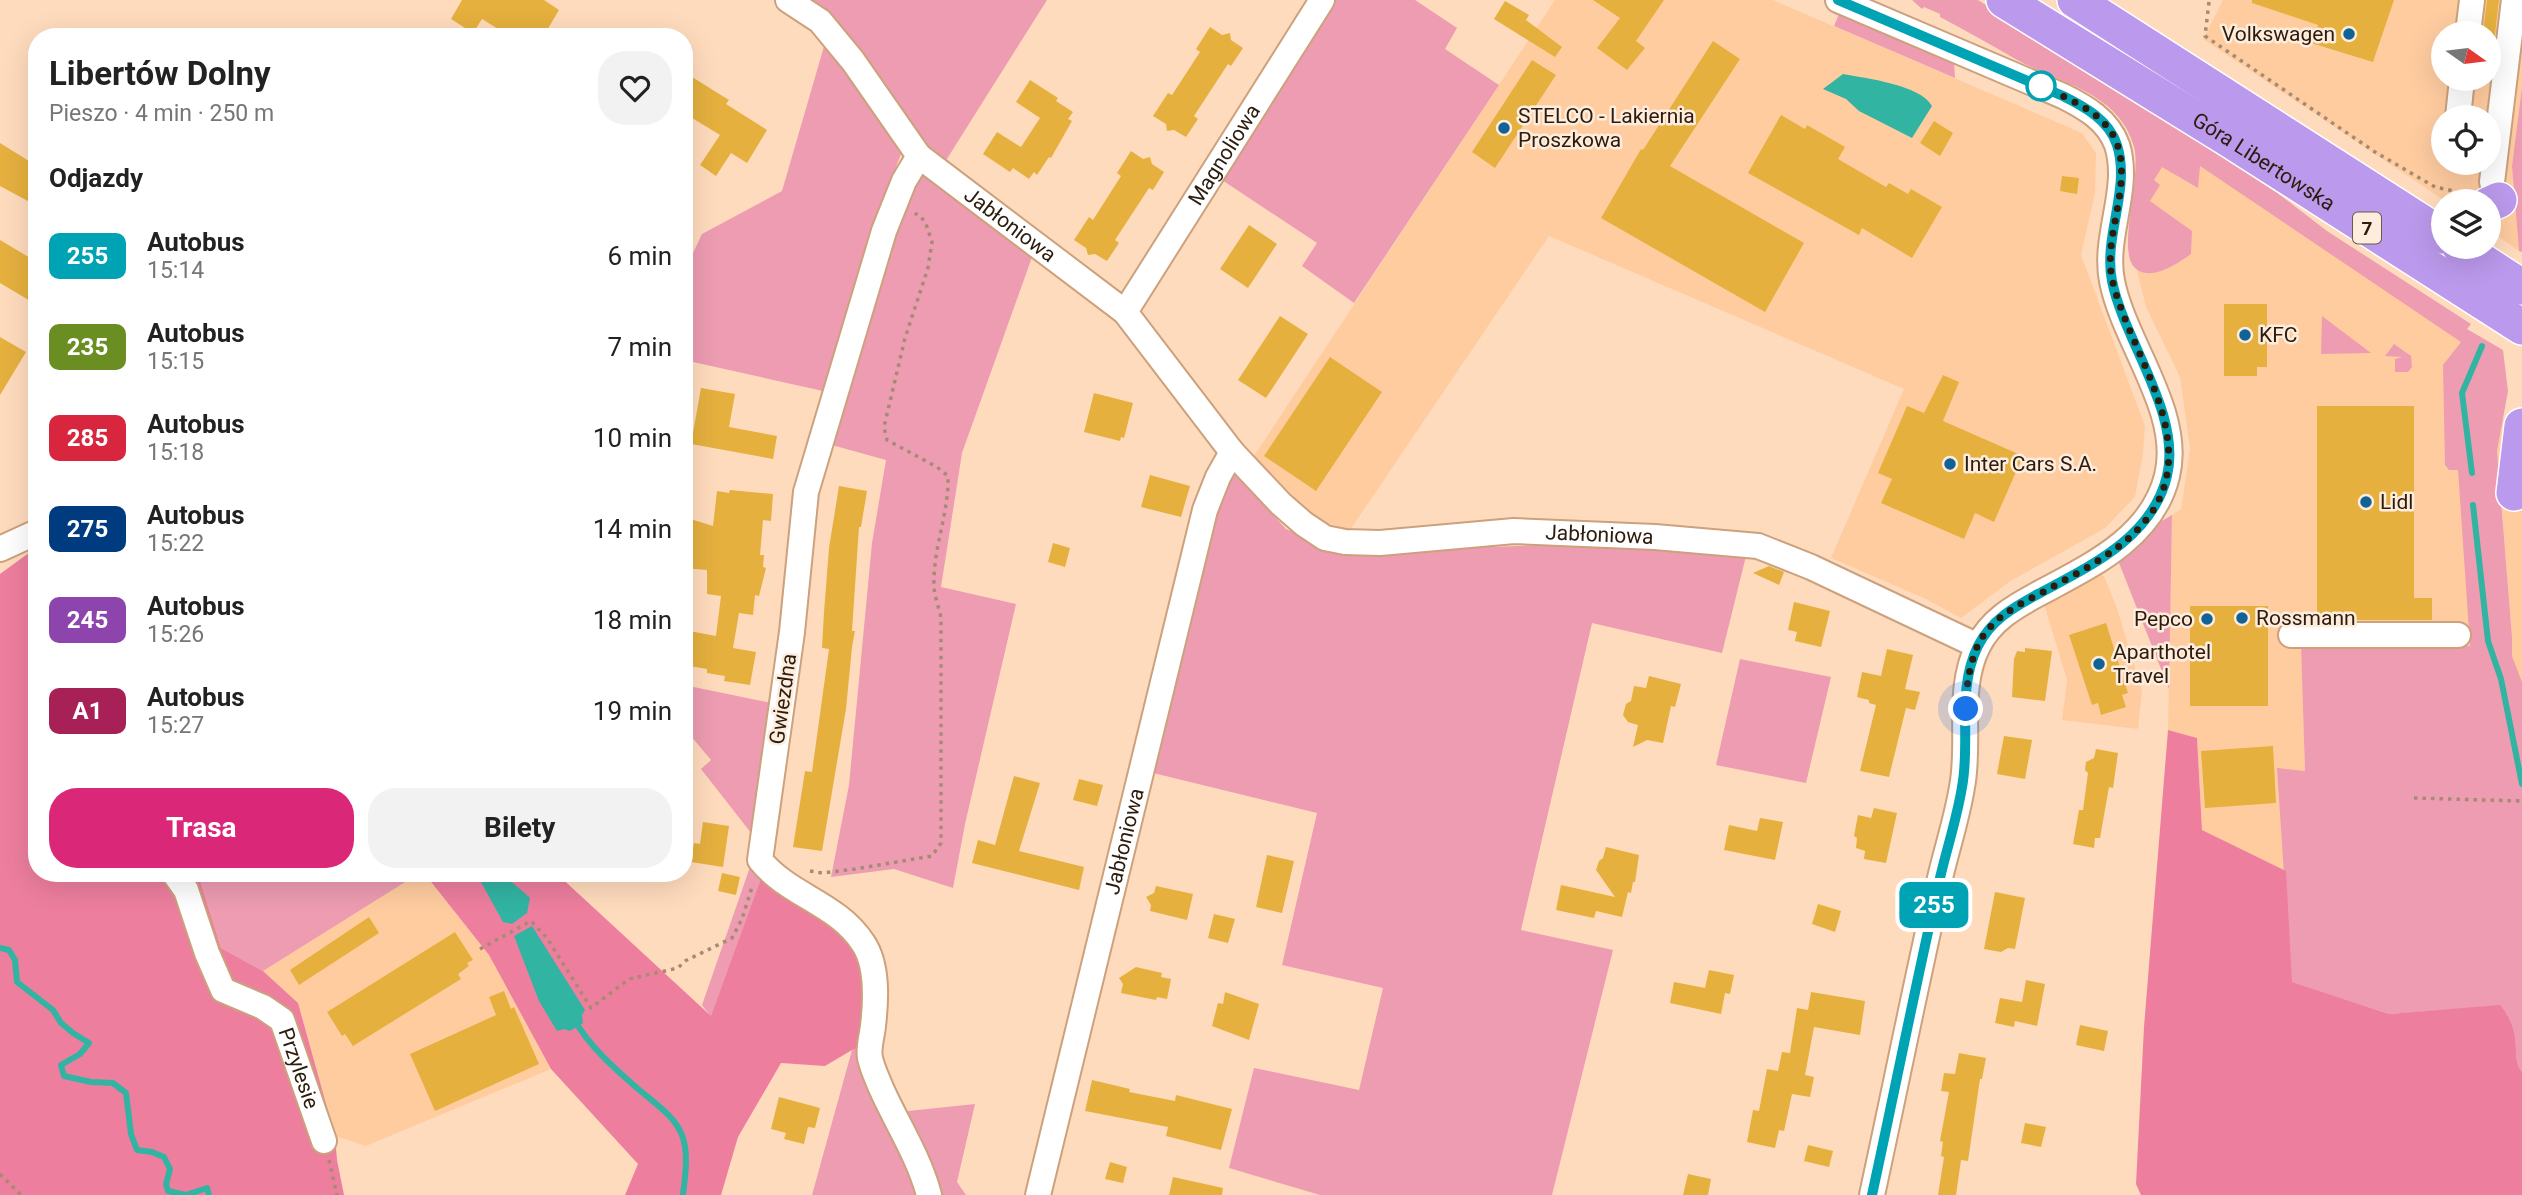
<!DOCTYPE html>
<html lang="pl">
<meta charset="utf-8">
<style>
:root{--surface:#fff;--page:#f2f2f2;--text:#222;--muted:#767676;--accent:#db2777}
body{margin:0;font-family:Roboto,sans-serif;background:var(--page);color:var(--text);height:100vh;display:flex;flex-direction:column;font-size:26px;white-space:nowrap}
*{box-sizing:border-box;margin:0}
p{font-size:23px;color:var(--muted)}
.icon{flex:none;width:38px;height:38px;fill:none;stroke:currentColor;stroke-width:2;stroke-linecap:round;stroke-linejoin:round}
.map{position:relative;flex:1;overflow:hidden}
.details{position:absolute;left:28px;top:28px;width:665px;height:854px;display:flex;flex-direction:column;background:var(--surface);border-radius:28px;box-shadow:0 7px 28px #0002}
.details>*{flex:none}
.badge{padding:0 14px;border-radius:10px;font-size:24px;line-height:46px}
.needle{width:46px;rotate:104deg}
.controls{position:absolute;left:2431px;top:21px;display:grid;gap:14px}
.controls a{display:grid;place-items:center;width:70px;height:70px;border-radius:50%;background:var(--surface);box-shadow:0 7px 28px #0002;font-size:35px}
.you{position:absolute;width:35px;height:35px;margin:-18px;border:5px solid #fff;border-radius:50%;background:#1a73e8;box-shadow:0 0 0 10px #1a73e833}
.map>.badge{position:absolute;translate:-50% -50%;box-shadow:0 0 0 4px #fff}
h2{padding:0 21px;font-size:26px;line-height:63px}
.round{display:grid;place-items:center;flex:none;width:74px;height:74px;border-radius:28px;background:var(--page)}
.summary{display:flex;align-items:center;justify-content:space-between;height:119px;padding:0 21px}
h1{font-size:33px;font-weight:700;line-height:52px}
.action{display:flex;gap:14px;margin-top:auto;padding:14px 21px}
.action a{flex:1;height:80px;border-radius:28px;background:var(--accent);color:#fff;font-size:28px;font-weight:700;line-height:80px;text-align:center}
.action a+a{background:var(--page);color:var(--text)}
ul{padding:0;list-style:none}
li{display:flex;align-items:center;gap:21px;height:91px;padding:0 21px}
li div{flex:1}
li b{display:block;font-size:26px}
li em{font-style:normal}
li .badge{min-width:77px;font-weight:700;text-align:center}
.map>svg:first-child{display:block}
.built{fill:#ffcca0;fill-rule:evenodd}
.green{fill:#ed9cb2}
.forest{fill:#ed7e9e}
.water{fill:#32b4a3}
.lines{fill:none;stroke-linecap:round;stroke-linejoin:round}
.stream{stroke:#32b4a3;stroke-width:6}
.building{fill:#e5b03e}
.minor-casing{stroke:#cca17c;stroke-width:28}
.highway-casing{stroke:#fff;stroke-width:38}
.path{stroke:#a68b73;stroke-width:3.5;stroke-dasharray:3.5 5;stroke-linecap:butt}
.minor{stroke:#fff;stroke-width:24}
.highway{stroke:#bb99ec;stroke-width:35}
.line-casing{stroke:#fff;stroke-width:16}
.line{stroke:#00a3b4;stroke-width:10}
.walk{stroke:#2c1c0d;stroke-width:7;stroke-dasharray:0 12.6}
.poi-dot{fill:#116395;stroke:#feecdd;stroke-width:2.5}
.stop-dot{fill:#fff;stroke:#00a3b4;stroke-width:3.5}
.labels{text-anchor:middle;stroke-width:5;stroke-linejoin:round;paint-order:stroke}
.shield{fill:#feecdd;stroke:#6b5a4b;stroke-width:2}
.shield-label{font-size:19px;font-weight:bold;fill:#2c1c0d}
.poi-label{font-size:21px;fill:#2c1c0d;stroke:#feecdd;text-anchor:start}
.street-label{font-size:21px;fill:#2c1c0d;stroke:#feecdd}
</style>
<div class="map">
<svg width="2522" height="1195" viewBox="0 0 2522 1195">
<rect width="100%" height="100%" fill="#ffdbbd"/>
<path class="built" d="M1555 0H1773L2082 133 2096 153 2095 193 2081 255 2145 426 2143 454 2135 497 2105 528 2009 582 1961 618 1926 599 1831 558 1904 389 1549 236 1350 530 1311 518 1280 489 1254 456Z
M2223 0H2522V87L2512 166 2519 251 2489 230 2488 201H2445L2203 39ZM2443 33H2488V79H2443ZM2443 117H2488V163H2443Z
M2167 139 2468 345 2470 646 2301 647 2305 771 2277 769 2286 871 2202 830 2197 738 2168 730 2172 515 2181 509 2190 449 2180 377 2146 307 2134 259 2133 213Z
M2503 419 2522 421V682L2512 656V637L2497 451Z
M2099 574 2104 576 2117 608 2142 691 2138 729 2062 720 2067 680 2044 604Z
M419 873H424L489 955 551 1069 366 1146 335 1136 298 1003 263 971Z"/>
<path class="green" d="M808 0H1047L945 162 910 128 832 15Z
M1332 0H1415L1457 28 1445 49 1499 85 1354 303 1302 266 1317 243 1219 178Z
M1912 0H1978L2237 162 2327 231 2471 324 2467 329 2503 350 2508 391 2497 451 2512 637V656L2522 682V1072C2513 1061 2518 1046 2514 1032 2512 1021 2507 1014 2500 1006L2389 1014 2291 982 2277 768 2305 771 2301 646H2470L2458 470H2449L2445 465 2443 365 2461 342 2200 166 2198 188 2162 167 2154 180 2160 185 2150 201 2192 231 2191 254C2177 264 2149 283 2134 267 2117 248 2142 176 2134 147 2120 94 2061 83 2019 61 1993 46 1967 31 1940 17V14L1924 7 1922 9Z
M1839 14 1954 61 1955 78 1834 26Z
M827 36 904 146 879 211 823 391 684 360V272L702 234 782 191Z
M2522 87V252L2519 251 2512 166Z
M919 156 1036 246 962 453 941 587 1016 604 965 824 953 888 894 869 831 877 849 785 872 543 886 460 821 442Z
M2322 316 2371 353 2321 354Z
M2394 344 2411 356 2412 367 2408 372H2395V359L2402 357 2385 356Z
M1232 471 1286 529 1342 552 1608 543 1747 552 1722 653 1592 623 1521 930 1613 950 1552 1195H1320L1229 1168 1254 1068 1359 1090 1383 988 1282 965 1317 813 1145 771 1209 522Z
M2172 515 2169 689 2119 563 2153 526Z
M1740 659 1831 677 1806 783 1716 765Z
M684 685 776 704 755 838 701 769 711 760 684 728Z
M750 867 761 878 711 1017 702 1005Z
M203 873H403L410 879 263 971 221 948 199 877Z
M862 1047 922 1195H812L852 1050Z
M975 1104 957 1182 966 1195H938L899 1112Z"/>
<path class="forest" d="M37 547V873H163L167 875 199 877 221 948 263 971 298 1003 335 1136 337 1160 344 1195H0V574Z
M2168 730 2197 738 2202 830 2286 871 2292 982 2389 1014 2500 1005C2507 1014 2512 1021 2514 1032 2518 1046 2513 1061 2522 1072V1195H2141L2136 1184 2144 1027Z
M424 873H556L711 1016 761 878 812 906 857 948 869 987 862 1047 852 1050 825 1066 781 1063 738 1137 721 1195H625L638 1164 551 1069 489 955Z"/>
<path class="water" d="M1843 74C1865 78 1921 85 1932 106L1912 138 1859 111 1846 99 1823 89Z
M476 873C503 873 510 880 530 898L527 913 512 924 503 922Z
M532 926 585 1010 582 1015 583 1023 570 1031 564 1029 557 1031 539 1001 514 936Z"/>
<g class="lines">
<path class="stream" d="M2472 473 2462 393 2482 346
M2473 505 2488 641 2501 679 2522 784
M0 948 9 950 15 960 17 982 53 1010 61 1023 73 1033 89 1043 80 1054 61 1065 64 1076 91 1082 113 1083 126 1093 131 1134 137 1150 152 1152 164 1157 170 1169 166 1184 168 1191 186 1195 207 1188 209 1195
M574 1019C588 1045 615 1069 637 1088 653 1102 674 1115 682 1135 689 1154 685 1176 683 1195"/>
</g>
<path class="building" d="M462 0H544L559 10 543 37H511L482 19 473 33 451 19Z
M1593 0H1664L1636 41 1645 48 1627 70 1597 48 1620 18Z
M2252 0H2394L2373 62 2311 43 2318 25 2252 3Z
M2487 0H2499L2491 68H2488V33H2483Z
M1505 1 1529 15 1526 20 1562 47 1555 57 1494 19Z
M1210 27 1222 35 1230 33 1231 40 1243 48 1231 66 1228 64 1194 116 1198 119 1186 137 1174 130 1167 131 1166 124 1153 116 1168 93 1172 95 1200 52 1196 49Z
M1713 41 1740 59 1670 166 1804 243 1765 312 1601 218 1641 149 1643 150Z
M1532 60 1556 75 1495 168 1472 152Z
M684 72 729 100 726 104 767 130 747 163 731 153 716 176 700 165 720 135 684 113Z
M1030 80 1058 98 1056 101 1073 112 1068 119 1072 121 1051 158 1049 157 1037 175 1034 172 1029 179 1013 168 1010 172 983 154 997 132 1021 147 1040 118 1016 102Z
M1781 115 1805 129 1807 125 1845 147 1838 159 1886 187 1889 183 1908 194 1911 189 1942 207 1912 258 1862 228 1859 235 1748 173Z
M1934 121 1953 133 1940 156 1920 143Z
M0 143 37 166V206L0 186Z
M1131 151 1143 159 1150 157 1152 164 1164 172 1153 190 1149 188 1115 240 1119 243 1107 261 1095 254 1088 255 1086 248 1074 240 1089 217 1093 220 1121 176 1117 173Z
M2062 176 2079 178 2077 194 2060 191Z
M1249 225 1277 244 1248 288 1220 269Z
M0 240 37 262V305L0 283Z
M2224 304H2267V367H2257V376H2224Z
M1280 316 1308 334 1266 398 1238 380Z
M0 337 26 352 0 395Z
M1330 357 1382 392 1316 491 1264 456Z
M1943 375 1959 382 1943 421 2023 456 1994 522 1975 513 1964 539 1881 503 1892 479 1878 473 1907 406 1924 413Z
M701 388 735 394 729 427 777 436 773 459 691 444Z
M1094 393 1133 403 1124 438 1121 437 1120 441 1084 432Z
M2317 406H2414V598H2432V620H2317Z
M1150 475 1190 486 1181 517 1141 507Z
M839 486 867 491 861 527H859L852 631H855L852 647 846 709 822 851 793 847 805 771 812 772 829 649 822 648 824 612 829 548Z
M730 490 773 494 771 521 763 520 760 555H764L763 567 766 568 759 596 755 595 753 615 739 613 733 648 756 652 750 685 724 681 725 676 707 673V669L684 665V630L716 636 721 596 707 594V570L684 568V517L713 526 717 491 729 493Z
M1053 543 1070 548 1065 567 1048 562Z
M1769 566 1784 572 1779 585 1753 573Z
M1794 602 1830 611 1821 647 1795 641 1797 632 1788 630Z
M2190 606H2268V706H2190Z
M2106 623 2128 693 2122 695 2126 707 2101 715 2098 703 2092 705 2069 635Z
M2025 648 2052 651 2045 701 2012 697 2014 659 2017 651 2025 652Z
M1887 649 1913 655 1905 689 1920 692 1915 710 1906 708 1889 777 1860 771 1876 705 1869 703V700L1857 697 1862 672 1881 676Z
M1649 676 1681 684 1675 707 1671 706 1663 743 1647 740 1633 747 1638 725 1628 722 1623 715 1626 704 1631 701 1634 686 1646 688Z
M2004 736 2032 740 2025 779 1997 774Z
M2273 746 2276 803 2205 808 2201 751Z
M2096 749 2118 753 2113 788 2109 787 2100 838H2095L2094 848 2073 844 2079 810H2083L2088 773 2085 770 2086 762 2094 758Z
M1014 776 1040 783 1019 851 1084 867 1079 890 972 863 978 840 995 845Z
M1079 779 1103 785 1097 806 1073 800Z
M1874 808 1897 813 1886 863 1864 859 1865 851 1856 848 1857 838 1854 836 1858 815 1871 818Z
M1760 818 1783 822 1775 860 1724 850 1729 825 1757 831Z
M703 822 729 826 723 867 691 862 694 843 700 844Z
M1606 847 1639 855 1635 882H1633L1631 893 1628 892 1622 917 1596 911 1594 918 1556 910 1561 885 1615 897 1596 870 1599 861 1603 858Z
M1267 855 1294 861 1282 913 1256 907Z
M722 873 740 877 736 895 718 891Z
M1156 886 1193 894 1187 920 1150 911 1151 905 1146 897 1154 893Z
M1995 892 2025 898 2015 949 2008 948 2001 952 1984 949Z
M1818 904 1841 911 1835 932 1812 924Z
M1214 914 1235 919 1228 943 1208 938Z
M369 917 379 933 299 985 290 970Z
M455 932 473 960 467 963 469 966 458 974 461 979 353 1046 345 1034 342 1036 327 1012Z
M1136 967 1162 973 1161 977 1171 979 1167 999 1157 997 1156 1000 1121 993 1123 984 1119 978Z
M1709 970 1734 975 1730 994 1725 993 1721 1014 1670 1003 1674 982 1705 988Z
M2026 980 2045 984 2037 1026 2015 1021 2014 1027 1995 1023 2000 998 2022 1002Z
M504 991 511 1009 514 1007 539 1064 435 1111 410 1054 496 1015 489 997Z
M1225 992 1259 1004 1249 1040 1212 1026 1218 1003 1223 1004Z
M1811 992 1865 1001 1860 1035 1814 1027 1805 1075 1814 1077 1810 1097 1792 1094 1784 1131 1779 1130 1775 1148 1747 1142 1753 1110 1759 1111 1767 1069 1778 1071 1782 1052 1790 1053 1797 1008 1808 1010Z
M2080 1025 2108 1031 2104 1051 2076 1045Z
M1959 1053 1986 1058 1982 1079H1980L1968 1161 1961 1160 1956 1195H1938L1944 1157 1941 1156 1943 1142 1940 1141 1949 1092 1941 1091 1944 1073 1955 1074Z
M1092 1080 1130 1089 1129 1092 1175 1101 1176 1095 1232 1109 1221 1150 1166 1136 1168 1127 1085 1111Z
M779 1097 820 1108 815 1128 808 1127 804 1144 784 1139 786 1133 771 1129Z
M2025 1123 2046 1127 2041 1147 2021 1143Z
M1808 1145 1833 1151 1829 1167 1804 1161Z
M1110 1162 1127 1167 1123 1183 1105 1179Z
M1688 1174 1711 1179 1708 1195H1683Z
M1173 1177 1223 1188 1222 1195H1169Z"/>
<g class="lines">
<g class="minor-casing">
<g id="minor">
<path id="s1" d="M788 0 820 21 853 61 919 156 1125 312 1232 452 1281 504 1304 524 1325 538 1345 542 1380 543 1514 531 1655 537 1758 546 1811 567 1978 646"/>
<path d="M1838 0 2063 96C2085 107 2108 120 2117 145 2131 189 2103 236 2112 281 2124 343 2183 412 2167 476 2152 538 2090 566 2038 594 2014 607 1991 620 1978 646 1956 690 1971 741 1962 787 1957 818 1947 848 1940 878 1916 983 1895 1089 1872 1195"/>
<path d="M2468 33 2472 0"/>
<path d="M2458 117 2462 79"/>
<path d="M919 156 904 181 884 231 806 492 792 632 760 860C789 896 837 903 863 943 878 965 876 1000 873 1026 872 1036 868 1048 870 1058 872 1068 877 1078 881 1088 897 1124 919 1157 929 1195"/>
<path d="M2492 182 2514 0"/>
<path id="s2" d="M1125 312 1322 0"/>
<path d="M0 549 37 532"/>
<path d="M2291 635H2458"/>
<path id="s3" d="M174 873 186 890 207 953 223 990 263 1007 282 1020 324 1141"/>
<path id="s4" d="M1038 1195 1205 510 1218 477 1232 452"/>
</g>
</g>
<g class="highway-casing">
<g id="highway">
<path id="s5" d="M2004 0 2227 138 2522 327"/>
<path d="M2075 0 2443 236"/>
<path d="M2488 205 2499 200"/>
<path d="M2460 247 2522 287"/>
<path d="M2514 493 2522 426"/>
</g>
</g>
<path class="path" d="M2209 2 2205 36 2375 152 2435 187 2463 193
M2414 798 2522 801
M810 871 822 873 855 869 932 856 941 843V618C939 607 934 596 934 585 933 548 949 513 948 476L937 467 887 440 884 427 905 338 928 268 932 242 925 221 915 213
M480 949 531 921 547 938 591 1008 629 979 678 968 685 961 732 938 742 919 753 884
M329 1160 337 1195
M0 1174 21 1195"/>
<use href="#minor" class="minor"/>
<use href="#highway" class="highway"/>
</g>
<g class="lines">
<g class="line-casing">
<path id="line" d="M1838 0 2063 96C2085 107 2109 120 2117 145 2131 189 2103 236 2112 281 2124 341 2182 414 2167 476 2152 538 2090 566 2038 594 2014 607 1991 620 1978 646 1956 690 1971 741 1962 787 1957 818 1947 848 1940 878 1916 983 1895 1089 1872 1195"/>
</g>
<use href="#line" class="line"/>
<path class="walk" d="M1966 709C1966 688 1969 667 1977 647 1990 618 2018 605 2045 591 2084 569 2129 548 2154 509 2198 436 2131 355 2113 283 2101 238 2134 186 2116 141 2103 111 2068 99 2041 86"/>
</g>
<g class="poi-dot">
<circle cx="2349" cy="34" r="7"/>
<circle cx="1504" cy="128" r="7"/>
<circle cx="2245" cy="335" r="7"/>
<circle cx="1950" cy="464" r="7"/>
<circle cx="2366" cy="502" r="7"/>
<circle cx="2242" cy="618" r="7"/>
<circle cx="2207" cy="619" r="7"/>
<circle cx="2099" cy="664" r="7"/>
</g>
<circle class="stop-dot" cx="2041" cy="86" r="14"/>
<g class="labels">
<rect class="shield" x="2353" y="212.5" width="28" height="31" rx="5"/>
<g class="shield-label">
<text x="2367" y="235">7</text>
</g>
<g class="poi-label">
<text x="2335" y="41" text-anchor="end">Volkswagen</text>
<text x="1518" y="123">STELCO - Lakiernia<tspan x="1518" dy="24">Proszkowa</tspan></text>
<text x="2259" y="342">KFC</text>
<text x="1964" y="471">Inter Cars S.A.</text>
<text x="2380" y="509">Lidl</text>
<text x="2256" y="625">Rossmann</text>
<text x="2193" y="626" text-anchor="end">Pepco</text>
<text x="2113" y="659">Aparthotel<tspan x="2113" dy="24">Travel</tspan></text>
</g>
<g class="street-label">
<text dy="7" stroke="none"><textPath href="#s2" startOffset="186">Magnoliowa</textPath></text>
<text dy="7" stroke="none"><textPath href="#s5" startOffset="306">Góra Libertowska</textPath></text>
<text dy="7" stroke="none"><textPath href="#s1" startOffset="320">Jabłoniowa</textPath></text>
<text dy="7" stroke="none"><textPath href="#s1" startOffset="1043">Jabłoniowa</textPath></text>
<text transform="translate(783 699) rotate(-82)" y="7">Gwiezdna</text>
<text dy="7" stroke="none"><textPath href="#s4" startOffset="364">Jabłoniowa</textPath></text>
<text dy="7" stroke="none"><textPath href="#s3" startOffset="245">Przylesie</textPath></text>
</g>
</g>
</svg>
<div class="controls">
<a><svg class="needle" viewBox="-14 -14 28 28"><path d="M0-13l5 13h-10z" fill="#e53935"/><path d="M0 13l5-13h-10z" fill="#767676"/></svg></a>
<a><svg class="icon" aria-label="locate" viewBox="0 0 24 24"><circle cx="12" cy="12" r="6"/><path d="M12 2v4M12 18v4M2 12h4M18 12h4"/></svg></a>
<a><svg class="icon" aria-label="layers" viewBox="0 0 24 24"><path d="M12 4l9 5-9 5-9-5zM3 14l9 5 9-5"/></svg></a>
</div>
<div class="you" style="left:1966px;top:709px"></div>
<b class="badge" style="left:1934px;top:905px;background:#00a3b4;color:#fff">255</b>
<section class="details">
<div class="summary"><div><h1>Libertów Dolny</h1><p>Pieszo · 4 min · 250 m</p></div><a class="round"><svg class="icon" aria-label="heart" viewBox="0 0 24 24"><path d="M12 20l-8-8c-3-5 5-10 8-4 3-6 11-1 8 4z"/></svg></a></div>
<h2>Odjazdy</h2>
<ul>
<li><span class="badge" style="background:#00a3b4;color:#fff">255</span><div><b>Autobus</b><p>15:14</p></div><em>6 min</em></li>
<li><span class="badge" style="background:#6b8e23;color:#fff">235</span><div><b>Autobus</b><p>15:15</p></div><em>7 min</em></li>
<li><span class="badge" style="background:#d7263d;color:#fff">285</span><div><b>Autobus</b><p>15:18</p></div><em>10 min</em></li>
<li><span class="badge" style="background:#003b80;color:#fff">275</span><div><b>Autobus</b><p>15:22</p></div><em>14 min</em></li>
<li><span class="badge" style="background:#8e44ad;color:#fff">245</span><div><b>Autobus</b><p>15:26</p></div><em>18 min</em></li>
<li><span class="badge" style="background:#a82156;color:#fff">A1</span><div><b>Autobus</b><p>15:27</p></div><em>19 min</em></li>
</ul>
<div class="action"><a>Trasa</a><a>Bilety</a></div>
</section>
</div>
